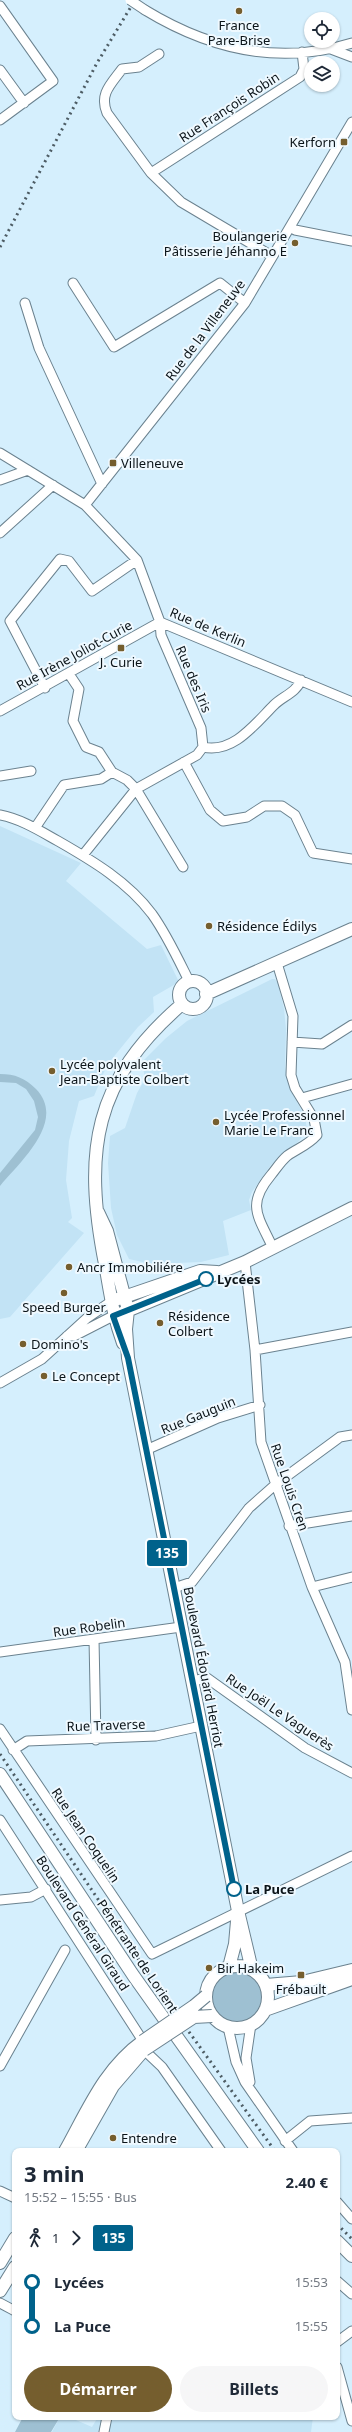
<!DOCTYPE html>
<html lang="fr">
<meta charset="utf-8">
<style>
:root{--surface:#fff;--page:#f6f6f7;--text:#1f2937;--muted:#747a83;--accent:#755e2e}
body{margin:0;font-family:"Noto Sans",sans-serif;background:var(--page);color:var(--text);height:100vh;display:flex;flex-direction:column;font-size:15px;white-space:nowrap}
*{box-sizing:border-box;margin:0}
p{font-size:13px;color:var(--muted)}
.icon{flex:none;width:22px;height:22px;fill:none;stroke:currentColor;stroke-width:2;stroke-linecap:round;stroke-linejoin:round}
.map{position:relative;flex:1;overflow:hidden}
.drawer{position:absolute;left:12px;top:2148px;width:328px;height:272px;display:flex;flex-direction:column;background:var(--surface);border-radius:8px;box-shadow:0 1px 3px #0004}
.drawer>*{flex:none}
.badge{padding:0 8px;border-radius:3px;font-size:14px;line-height:26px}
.controls{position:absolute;left:304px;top:12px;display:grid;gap:8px}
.controls a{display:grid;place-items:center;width:36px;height:36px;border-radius:50%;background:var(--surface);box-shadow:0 1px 3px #0004;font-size:20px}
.map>.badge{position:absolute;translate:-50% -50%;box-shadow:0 0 0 2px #fff}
.legs{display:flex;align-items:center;gap:6px;height:44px;padding:0 12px;font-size:13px}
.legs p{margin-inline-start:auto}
.summary{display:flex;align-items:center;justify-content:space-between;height:68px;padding:0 12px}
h1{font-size:22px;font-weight:700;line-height:30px}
.button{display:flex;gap:8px;margin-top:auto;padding:8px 12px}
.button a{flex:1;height:46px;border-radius:24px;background:var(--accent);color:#fff;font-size:16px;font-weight:700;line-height:46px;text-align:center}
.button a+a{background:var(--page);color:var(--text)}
ul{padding:0 12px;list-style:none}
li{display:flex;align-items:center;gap:14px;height:44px;font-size:15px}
li i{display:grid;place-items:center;width:6px;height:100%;margin:0 5px;background:currentColor}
li i::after{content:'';width:10px;height:10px;margin:-5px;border:3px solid;border-radius:50%;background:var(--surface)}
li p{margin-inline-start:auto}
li:first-child i{background:linear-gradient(#0000 50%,currentColor 0)}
li:last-child i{background:linear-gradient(currentColor 50%,#0000 0)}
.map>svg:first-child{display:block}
.built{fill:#c2e3f5}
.green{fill:#9ec0d2}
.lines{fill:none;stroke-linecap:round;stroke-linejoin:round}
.minor-casing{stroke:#6b828f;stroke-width:11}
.major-casing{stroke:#6b828f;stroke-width:14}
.minor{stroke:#fff;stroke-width:9}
.major{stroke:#fff;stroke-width:12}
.rail{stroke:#4d5c64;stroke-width:3;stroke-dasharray:2 4;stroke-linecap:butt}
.minor-bridge-casing{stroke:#6b828f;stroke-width:11;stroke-linecap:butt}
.major-bridge-casing{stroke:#6b828f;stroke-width:14;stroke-linecap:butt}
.minor-bridge{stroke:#fff;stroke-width:9}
.major-bridge{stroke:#fff;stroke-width:12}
.line-1-casing{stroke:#fff;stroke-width:9}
.line-1{stroke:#00628b;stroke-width:6}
.poi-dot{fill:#755e2e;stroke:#eff9ff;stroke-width:1.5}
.stop-1-dot{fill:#fff;stroke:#00628b;stroke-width:2}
.labels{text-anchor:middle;stroke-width:4;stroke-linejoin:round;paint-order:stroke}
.poi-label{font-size:13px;fill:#0b1419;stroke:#eff9ff;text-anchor:start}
.street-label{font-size:13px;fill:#0b1419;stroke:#eff9ff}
.stop-label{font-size:13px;font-weight:bold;fill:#0b1419;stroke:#eff9ff;text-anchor:start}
</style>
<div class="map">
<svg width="352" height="2432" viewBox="0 0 352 2432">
<rect width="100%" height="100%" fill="#d5effd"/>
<path class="built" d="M0 826 81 863 66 881 147 949 161 945 179 982 153 997 154 1012 138 1027 107 1065 94 1096 79 1101 69 1141 66 1180 72 1218 68 1222 84 1233 10 1317 0 1319Z
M272 979H275L278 983 284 1009 286 1029 285 1067 289 1087 305 1117 307 1129 299 1141 271 1165 252 1192 249 1200 251 1210 223 1221 229 1255 201 1262 151 1264 129 1259 117 1235 111 1208 108 1163 110 1136 125 1128 137 1093 145 1079 142 1062 166 1038 187 1021Z
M60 2417H69L92 2427 98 2417H313L311 2432H52Z"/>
<path class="green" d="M0 1074C15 1074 25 1078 36 1089 67 1121 20 1162 0 1186V1173L35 1130 38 1117 34 1101 26 1089 16 1083 0 1082Z
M212 1996a26 26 0 1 1 52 0a26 26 0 1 1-52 0Z
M23 2417H60L51 2432H15Z"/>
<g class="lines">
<g class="minor-casing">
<path id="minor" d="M0 6 53 81 0 120
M145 10C209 49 278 66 352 43
M331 49 352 57
M159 54 139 67 122 69C111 84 99 94 107 113L151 173 181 202 272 256
M0 70 24 103
M151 173 300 77 304 69 302 52
M290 227 295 230 352 241
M73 283 114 347 220 283 245 303
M25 303 39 348 102 484
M0 453 85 505 137 560 160 622 161 635 201 728 203 747
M0 480 28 470
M85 505 245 303 352 122
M0 533 53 485
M160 622 352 702
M69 674 79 689 73 721 86 747 99 752 112 772 127 780 136 789 183 867
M45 688 10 621 60 559 69 561 92 591 137 560
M0 711 160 622
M203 747C233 754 255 724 274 705 283 696 296 693 301 680
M184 762 210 810 223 821 247 817 264 806H282L295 815 313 853 352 859
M0 776 31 771
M0 815C21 819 40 831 58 841 93 861 128 882 152 914 167 935 178 959 189 981
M35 828 64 785 101 779 112 772
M83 855 136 789 197 755 203 747
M292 1042 322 1044 352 1025
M302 1098 352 1084
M273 1248C258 1216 246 1205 271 1175 276 1169 281 1161 287 1156 298 1148 307 1146 317 1135L314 1119 295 1088 291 1075 293 1016 277 963
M245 1262 255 1350 261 1442 312 1587 345 1662 352 1710
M67 1336H74L113 1316
M255 1350 352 1332
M0 1383 42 1359 87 1318 112 1301
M146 1450 218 1418 260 1405
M289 1526 352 1516
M312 1587 352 1577
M174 1588 192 1582 249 1508 276 1484 340 1437 352 1435
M94 1639 96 1740
M0 1652 181 1627
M192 1681 207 1678 305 1748 352 1773
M0 1729 152 1954 352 1856
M13 1750 27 1741 156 1736 201 1726
M0 1820 143 2041
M0 1900 31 1897 46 1889
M228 2027 236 2062 245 2082 293 2151
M144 2050 162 2067 221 2151
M0 2066 65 1950
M250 2082 246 2058 251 2024
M285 2141 310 2121 352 2118
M0 2191 15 2198
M337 2202 352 2219
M337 2281 352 2294
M0 2303 15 2311
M337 2342 352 2331
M337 2367 352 2421
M104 2432 107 2417"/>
</g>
<g class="major-casing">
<path id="major" d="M179 995a14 14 0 1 1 28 0a14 14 0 1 1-28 0Z
M206 994 352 929
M98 1212 107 1231 128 1310 126 1329 128 1358 238 1911 252 1970
M118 1299 200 1271 217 1272
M122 1313 245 1262 352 1208
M123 1343C113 1316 110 1291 105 1264 83 1151 93 1081 182 1004
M0 1774 133 1975 258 2151
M206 1997a31 31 0 1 1 62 0a31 31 0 1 1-62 0Z
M229 1967 235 1944 237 1921
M266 1985 302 1982 352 1970
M265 2010 352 1979
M65 2151C88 2110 104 2069 143 2041
M76 2151 113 2086 144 2050
M337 2241 352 2256
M0 2263 15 2238
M0 2291 15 2267"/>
</g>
<use href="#minor" class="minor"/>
<use href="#major" class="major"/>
<path class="rail" d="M0 247 97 63 135 0
M0 1754 166 2000 275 2151
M337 2224 352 2239"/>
<g class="minor-bridge-casing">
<path id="minor-bridge" d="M130 0 145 10"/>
</g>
<g class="major-bridge-casing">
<path id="major-bridge" d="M143 2041 194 2006 206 1996
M144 2050 194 2017 212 2016"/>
</g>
<use href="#minor-bridge" class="minor-bridge"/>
<use href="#major-bridge" class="major-bridge"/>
</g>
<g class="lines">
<g class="line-1-casing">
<path id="line-1" d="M206 1279 113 1316 128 1358 234 1889"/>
</g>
<use href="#line-1" class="line-1"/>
</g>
<g class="poi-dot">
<circle cx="239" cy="11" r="4"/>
<rect x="340" y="138" width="8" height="8" rx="2"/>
<circle cx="295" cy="243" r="4"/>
<rect x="109" y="459" width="8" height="8" rx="2"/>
<rect x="117" y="644" width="8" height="8" rx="2"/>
<circle cx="209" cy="926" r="4"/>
<circle cx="52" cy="1071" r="4"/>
<circle cx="216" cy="1122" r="4"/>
<circle cx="69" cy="1267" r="4"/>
<circle cx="64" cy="1293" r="4"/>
<circle cx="160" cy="1323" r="4"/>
<circle cx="23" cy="1344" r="4"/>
<circle cx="44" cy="1376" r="4"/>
<circle cx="209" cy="1968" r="4"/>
<rect x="297" y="1971" width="8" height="8" rx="2"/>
<circle cx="113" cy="2138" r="4"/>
</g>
<g class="stop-1-dot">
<circle cx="206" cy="1279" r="7"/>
<circle cx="234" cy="1889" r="7"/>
</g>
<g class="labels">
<g class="poi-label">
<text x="239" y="30" text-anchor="middle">France<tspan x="239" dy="15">Pare-Brise</tspan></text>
<text x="336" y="147" text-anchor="end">Kerforn</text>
<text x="287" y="241" text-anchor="end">Boulangerie<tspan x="287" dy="15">Pâtisserie Jéhanno E</tspan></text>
<text x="121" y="468">Villeneuve</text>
<text x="121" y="667" text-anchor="middle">J. Curie</text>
<text x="217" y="931">Résidence Édilys</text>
<text x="60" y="1069">Lycée polyvalent<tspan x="60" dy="15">Jean-Baptiste Colbert</tspan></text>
<text x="224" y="1120">Lycée Professionnel<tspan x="224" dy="15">Marie Le Franc</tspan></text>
<text x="77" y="1272">Ancr Immobiliére</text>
<text x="64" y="1312" text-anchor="middle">Speed Burger</text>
<text x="168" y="1321">Résidence<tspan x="168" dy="15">Colbert</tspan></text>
<text x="31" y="1349">Domino's</text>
<text x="52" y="1381">Le Concept</text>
<text x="217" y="1973">Bir Hakeim</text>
<text x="301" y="1994" text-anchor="middle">Frébault</text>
<text x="121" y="2143">Entendre</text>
</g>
<g class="street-label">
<text transform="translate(229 107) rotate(-33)" y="5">Rue François Robin</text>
<text transform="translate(205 330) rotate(-53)" y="5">Rue de la Villeneuve</text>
<text transform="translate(208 627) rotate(23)" y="5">Rue de Kerlin</text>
<text transform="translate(74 655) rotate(-29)" y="5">Rue Irène Joliot-Curie</text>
<text transform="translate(194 679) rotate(67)" y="5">Rue des Iris</text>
<text transform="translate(198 1415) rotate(-22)" y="5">Rue Gauguin</text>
<text transform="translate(290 1487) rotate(71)" y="5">Rue Louis Cren</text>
<text transform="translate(89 1627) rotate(-8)" y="5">Rue Robelin</text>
<text transform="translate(204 1667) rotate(79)" y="5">Boulevard Édouard Herriot</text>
<text transform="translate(280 1712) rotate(34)" y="5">Rue Joël Le Vaguerès</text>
<text transform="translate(106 1725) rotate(-2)" y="5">Rue Traverse</text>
<text transform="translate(86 1835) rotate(56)" y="5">Rue Jean Coquelin</text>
<text transform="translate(83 1923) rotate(57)" y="5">Boulevard Général Giraud</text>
<text transform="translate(138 1956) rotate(56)" y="5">Pénétrante de Lorient</text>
</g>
<g class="stop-label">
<text x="217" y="1284">Lycées</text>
<text x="245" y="1894">La Puce</text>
</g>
</g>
</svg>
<div class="controls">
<a><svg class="icon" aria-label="locate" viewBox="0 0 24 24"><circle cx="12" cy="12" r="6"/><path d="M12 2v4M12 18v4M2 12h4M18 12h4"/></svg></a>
<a><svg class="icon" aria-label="layers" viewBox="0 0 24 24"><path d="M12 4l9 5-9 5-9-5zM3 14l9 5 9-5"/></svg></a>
</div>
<b class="badge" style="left:167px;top:1553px;background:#00628b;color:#fff">135</b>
<section class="drawer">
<div class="summary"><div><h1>3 min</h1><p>15:52 – 15:55 · Bus</p></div><b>2.40 €</b></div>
<div class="legs"><svg class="icon" aria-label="walk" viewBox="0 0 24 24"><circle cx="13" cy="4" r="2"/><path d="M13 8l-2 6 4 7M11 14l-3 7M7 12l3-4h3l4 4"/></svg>1<svg class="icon" aria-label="forward" viewBox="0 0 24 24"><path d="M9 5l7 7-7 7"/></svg><b class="badge" style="background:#00628b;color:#fff">135</b></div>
<ul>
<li><i style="color:#00628b"></i><b>Lycées</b><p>15:53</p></li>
<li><i style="color:#00628b"></i><b>La Puce</b><p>15:55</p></li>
</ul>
<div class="button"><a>Démarrer</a><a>Billets</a></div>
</section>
</div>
